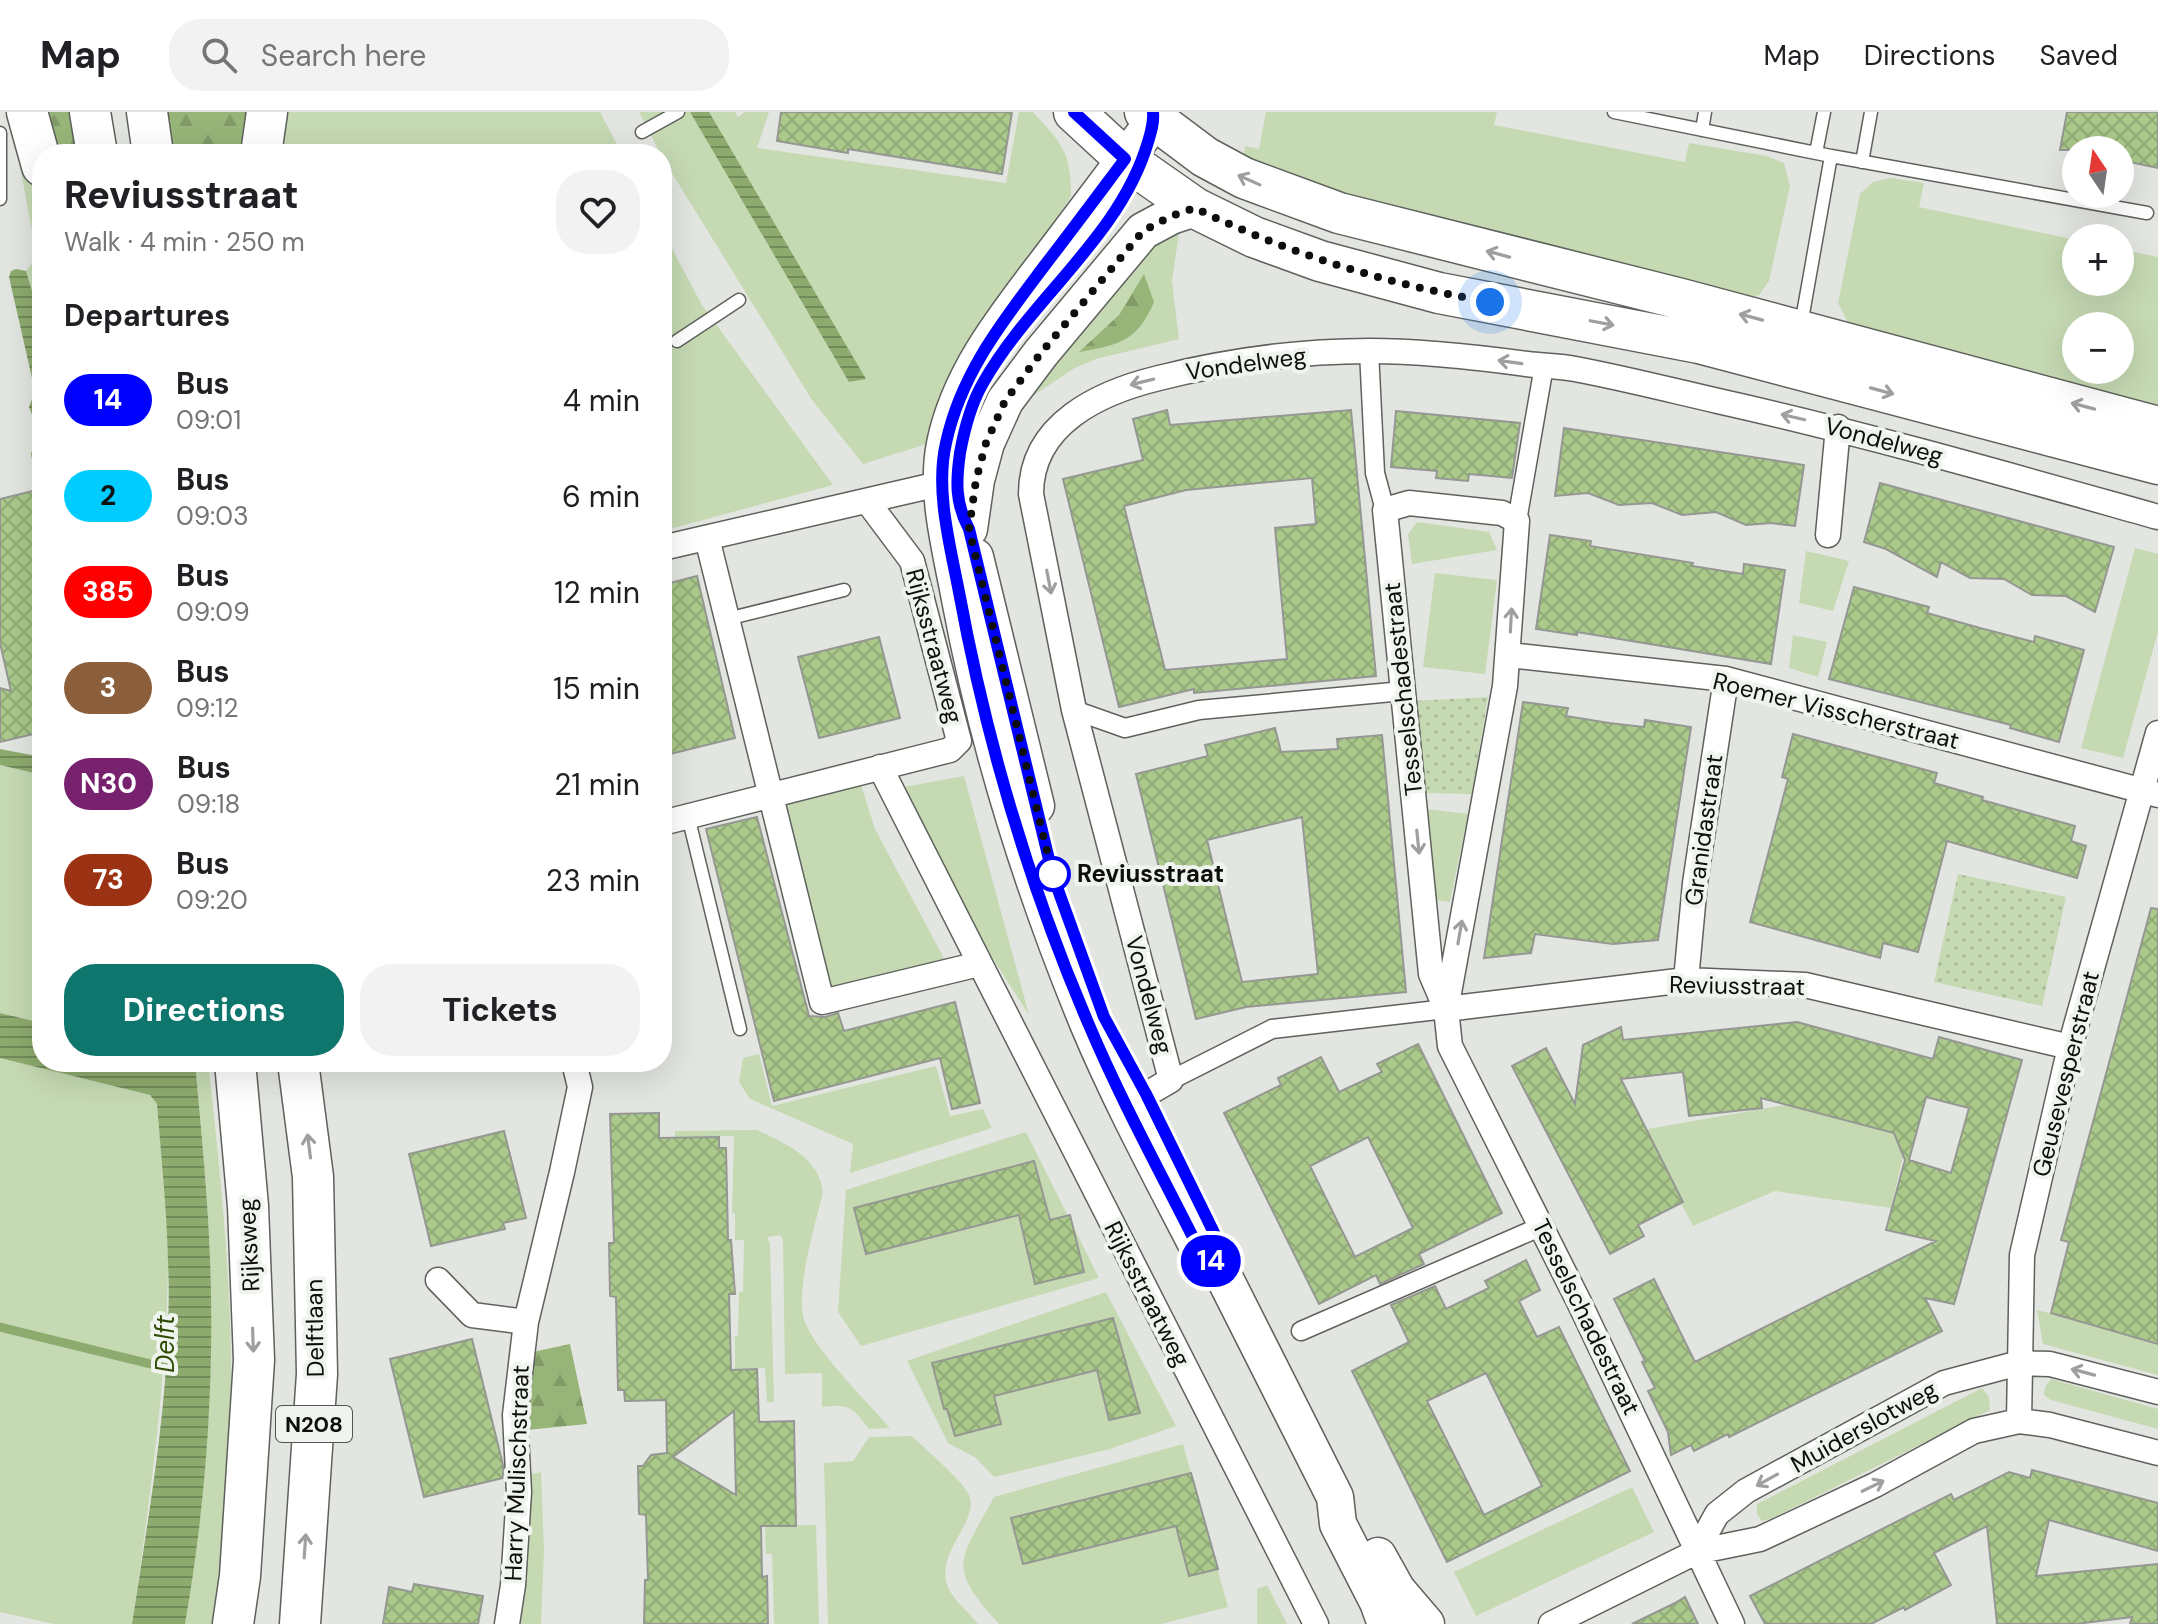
<!DOCTYPE html>
<meta charset="utf-8">
<style>
:root{--surface:#fff;--page:#f2f2f2;--text:#202124;--muted:#757577;--line:#e0e0e0;--accent:#0f766e}
body{margin:0;font-family:"DM Sans",sans-serif;background:var(--page);color:var(--text);height:100vh;display:flex;flex-direction:column;font-size:30px;white-space:nowrap}
*{box-sizing:border-box;margin:0}
p{font-size:26px;color:var(--muted)}
.icon{flex:none;width:44px;height:44px;fill:none;stroke:currentColor;stroke-width:2;stroke-linecap:round;stroke-linejoin:round}
.map{position:relative;flex:1;overflow:hidden}
.panel{position:absolute;left:32px;top:32px;width:640px;height:928px;display:flex;flex-direction:column;background:var(--surface);border-radius:32px;box-shadow:0 8px 32px #0002}
.panel>*{flex:none}
.badge{padding:0 16px;border-radius:26px;font-size:28px;line-height:52px}
.needle{width:52px;rotate:347deg}
.fabs{position:absolute;left:2062px;top:24px;display:grid;gap:16px}
.fabs a{display:grid;place-items:center;width:72px;height:72px;border-radius:50%;background:var(--surface);box-shadow:0 8px 32px #0002;font-size:40px}
.you{position:absolute;width:40px;height:40px;margin:-20px;border:6px solid #fff;border-radius:50%;background:#1a73e8;box-shadow:0 0 0 12px #1a73e833}
.map>.badge{position:absolute;translate:-50% -50%;box-shadow:0 0 0 4px #fff}
h2{padding:0 32px;font-size:30px;line-height:72px}
.round{display:grid;place-items:center;flex:none;width:84px;height:84px;border-radius:32px;background:var(--page)}
.headline{display:flex;align-items:center;justify-content:space-between;height:136px;padding:0 32px}
h1{font-size:38px;font-weight:800;line-height:60px}
.cta{display:flex;gap:16px;margin-top:auto;padding:16px 32px}
.cta a{flex:1;height:92px;border-radius:32px;background:var(--accent);color:#fff;font-size:32px;font-weight:800;line-height:92px;text-align:center}
.cta a+a{background:var(--page);color:var(--text)}
ul{padding:0;list-style:none}
li{display:flex;align-items:center;gap:24px;height:96px;padding:0 32px}
li div{flex:1}
li b{display:block;font-size:30px}
li em{font-style:normal}
li .badge{min-width:88px;font-weight:700;text-align:center}
header{display:flex;align-items:center;gap:48px;box-sizing:border-box;height:112px;padding:0 40px;background:var(--surface);border-bottom:2px solid var(--line)}
header strong{font-size:38px}
nav{display:flex;gap:44px;margin-inline-start:auto;font-size:28px}
.search{width:560px;height:72px;background:var(--page);display:flex;align-items:center;gap:20px;box-sizing:border-box;padding:0 28px;border-radius:32px;color:var(--muted);font-size:30px}
.map>svg:first-child{display:block}
.grass{fill:#c5d9b3;fill-rule:evenodd}
.forest{fill:url(#forest-firs)}
.park{fill:url(#park-dots)}
.water{fill:url(#water-rules)}
.lines{fill:none;stroke-linecap:round;stroke-linejoin:round}
.stream{stroke:#8dab6e;stroke-width:9}
.building{fill:url(#building-cross-hatch);stroke:#959892;stroke-width:2;fill-rule:evenodd}
.service-casing{stroke:#5f615c;stroke-width:15}
.pedestrian-casing{stroke:#5f615c;stroke-width:21}
.minor-casing{stroke:#5f615c;stroke-width:27}
.secondary-casing{stroke:#5f615c;stroke-width:39}
.primary-casing{stroke:#5f615c;stroke-width:43}
.service{stroke:#fff;stroke-width:12}
.pedestrian{stroke:#fff;stroke-width:18}
.minor{stroke:#fff;stroke-width:24}
.secondary{stroke:#fff;stroke-width:36}
.primary{stroke:#fff;stroke-width:40}
.oneway{stroke:#9f9f9e}
.line-casing{stroke:#fff;stroke-width:18}
.line{stroke:#00f;stroke-width:12}
.walk{stroke:#0e0f0d;stroke-width:8;stroke-dasharray:0 14.4}
.stop-dot{fill:#fff;stroke:#00f;stroke-width:4}
.labels{text-anchor:middle;stroke-width:8;stroke-linejoin:round;paint-order:stroke}
.shield{fill:#f0f4ee;stroke:#525450;stroke-width:2}
.shield-label{font-size:22px;font-weight:bold;fill:#0e0f0d}
.street-label{font-size:24px;fill:#0e0f0d;stroke:#f0f4ee}
.stop-label{font-size:24px;font-weight:bold;fill:#0e0f0d;stroke:#f0f4ee;text-anchor:start}
.water-label{font-size:26px;font-style:italic;fill:#314c07;stroke:#f0f4ee}
</style>
<header>
<strong>Map</strong>
<div class="search"><svg class="icon" aria-label="search" viewBox="0 0 24 24"><circle cx="10" cy="10" r="6"/><path d="M15 15l6 6"/></svg>Search here</div>
<nav><a>Map</a><a>Directions</a><a>Saved</a></nav>
</header>
<div class="map">
<svg width="2158" height="1512" viewBox="0 0 2158 1512">
<defs>
<pattern id="forest-firs" width="22" height="20" patternUnits="userSpaceOnUse" patternTransform="scale(2)"><rect width="22" height="20" fill="#97b578"/><path d="M5 1l3.5 6h-7zM16 11l3.5 6h-7z" fill="#819a67"/></pattern>
<pattern id="park-dots" width="8" height="8" patternUnits="userSpaceOnUse" patternTransform="scale(2)"><rect width="8" height="8" fill="#c5d9b3"/><path d="M2 2h.1M6 6h.1" fill="none" stroke="#a8b999" stroke-width="1.8" stroke-linecap="round"/></pattern>
<pattern id="water-rules" width="6" height="5" patternUnits="userSpaceOnUse" patternTransform="scale(2)"><rect width="6" height="5" fill="#8dab6e"/><path d="M0 2.5h6" fill="none" stroke="#728a59"/></pattern>
<pattern id="building-cross-hatch" width="8" height="8" patternUnits="userSpaceOnUse" patternTransform="scale(2)"><rect width="8" height="8" fill="#aac98b"/><path d="M0 0l8 8M0 8l8-8" fill="none" stroke="#91ab77"/></pattern>
</defs>
<rect width="100%" height="100%" fill="#e3e6e0"/>
<path class="grass" d="M282 0H600L622 42H282Z
M639 0H735L738 5 745 0H769L757 36 1006 71 1019 0H1033C1062 32 1071 39 1071 84L945 280 930 331 863 352 812 288 662 45Z
M1266 0H1497L1494 13 1685 50 1689 31 1766 44 1784 51 1790 74 1769 169 1759 183 1739 189 1291 72 1243 48 1245 34 1259 37Z
M12 13 42 68V212L26 159 37 144Z
M1890 66 1924 71 1919 95 2076 128V170H2120V137L2158 145V305L1853 220 1838 191 1860 82 1873 70ZM2076 214H2120V258H2076Z
M1180 114 1172 169 1179 227 1096 247 1073 257 1013 297 1150 128Z
M662 118 702 193 833 373 662 419Z
M1417 410 1489 420 1497 438 1412 452 1408 422Z
M2135 436 2158 442V520L2123 646 2081 636Z
M1806 439 1849 449 1833 499 1799 491Z
M1435 461 1497 468 1485 562 1423 555Z
M1793 523 1827 530 1818 565 1789 556Z
M0 653 42 663V911L0 901Z
M964 664 1029 903 976 820 906 692 904 675Z
M860 670 875 717 947 852 829 879 786 688Z
M1425 697 1468 702 1450 790 1435 788Z
M759 942 772 994 936 954 950 1004 983 997 992 1016 850 1061 853 1032 750 987 739 970 743 946Z
M0 946 150 983 157 992C161 1046 169 1102 168 1156 166 1276 149 1393 132 1512H54L0 1500Z
M195 950H208C221 1065 233 1182 231 1298 230 1370 223 1441 215 1512H185C204 1404 212 1292 211 1182 210 1105 202 1027 195 950Z
M1785 993 1908 1023 1891 1096 1775 1079 1693 1114 1642 1018Z
M757 1018C785 1031 820 1046 823 1081 815 1112 797 1174 803 1204 809 1233 869 1291 890 1316L869 1317C852 1295 851 1292 822 1295V1261L785 1262 783 1127 780 1123 767 1125 770 1132 774 1290H767L765 1256 735 1257V1224H738L739 1180H743L744 1128H735V1101H732L734 1024 675 1025V1019Z
M1026 1020 1099 1166 861 1234 838 1200 846 1078Z
M1106 1180 1176 1314 1110 1337 994 1365 976 1346 948 1331 907 1249Z
M2037 1198 2158 1229V1263L2043 1232Z
M2051 1267 2158 1297V1317L2051 1288 2044 1283 2045 1275Z
M1982 1276 1989 1285 1990 1298 1771 1407 1762 1409 1757 1402V1392Z
M912 1324C925 1337 962 1368 969 1383 980 1409 936 1439 947 1472 952 1488 968 1499 978 1512H828L824 1351 853 1349 869 1325Z
M1183 1332 1228 1495 1161 1512H999C945 1453 960 1449 994 1385Z
M541 1360 544 1439 541 1512H521L527 1363Z
M1632 1375 1654 1420 1476 1504 1454 1460Z
M816 1413 819 1512H774L772 1442H766L765 1414Z
M1267 1473 1287 1512H1257V1477Z"/>
<path class="forest" d="M41 0H73L80 42H52Z
M167 0H249V42H174Z
M1144 162 1154 190C1137 230 1118 233 1079 240L1119 203Z
M570 1232 587 1312 527 1318 520 1305 528 1241Z"/>
<path class="park" d="M1488 585 1472 682 1426 681 1412 589Z
M1958 762 2066 785 2042 894 1934 870Z"/>
<path class="water" d="M690 0H709L866 267 849 270Z
M16 157 26 159 42 212V391L31 342 38 318 29 295 35 279 9 165 11 159Z
M0 637 42 645V663L0 653Z
M0 901 42 911V950H195C202 1027 210 1105 211 1182 213 1292 204 1404 185 1512H132C150 1393 173 1271 168 1150 167 1097 161 1045 157 992L150 983 0 946Z"/>
<g class="lines">
<path class="stream" d="M0 1215 175 1258"/>
</g>
<path class="building" d="M781 0H1012L1002 62 848 37V41L777 29Z
M2067 0H2158V56L2120 48V38H2060Z
M1167 298 1170 313 1351 298 1376 564 1194 581V577L1119 595 1063 367 1143 348 1133 307ZM1312 366 1316 412 1275 416 1287 547 1165 558 1124 394 1186 378Z
M1396 299 1520 311 1512 366 1469 362 1468 369 1436 366 1437 359 1391 355Z
M1564 316 1804 353 1795 414 1771 411 1746 413 1716 400 1682 403 1652 391 1619 393 1588 381 1555 384Z
M1880 371 2114 435 2095 500 2066 484 2032 483 2004 467 1970 466 1941 450 1937 465 1886 437 1864 430Z
M33 379 42 419V620L0 630V576L11 579 0 531V387Z
M1550 423 1591 429 1590 434 1693 451 1692 454 1743 462 1744 452 1785 458 1771 552 1577 520V523L1536 517Z
M697 464 735 626 662 644V473Z
M1854 475 1929 495 1927 501 1980 516 2034 530 2035 524 2084 538 2059 630 2010 616 2011 613 1829 567Z
M879 525 900 606 819 626 798 545Z
M1523 590 1568 596 1566 604 1609 611 1644 615 1645 608 1691 615 1658 828 1613 832 1535 822 1531 841 1484 846Z
M1275 616 1281 640 1338 637 1337 627 1382 623 1406 880 1246 895 1196 907 1136 662 1208 644 1205 633ZM1302 705 1318 862 1242 870 1207 728Z
M1793 622 1937 661 1934 671 1983 685 1982 688 2075 714 2071 729 2086 734 2077 766 1947 729 1918 840 1883 831 1880 846 1750 810 1788 667 1782 665Z
M757 705 809 904 825 905 838 901 844 919 955 890 980 991 952 997 940 946 774 989 706 717Z
M2151 796 2158 797V1232L2051 1201 2069 1130 2061 1128Z
M1797 910 1933 947 1939 925 2022 948 1959 1175 1954 1192 1925 1186 1942 1219 1729 1325 1728 1322 1694 1339 1691 1333 1671 1343 1668 1320 1648 1279 1655 1276 1642 1250 1645 1249 1614 1187 1654 1167 1695 1250 1936 1129 1886 1118 1905 1048 1894 1021 1761 986 1762 996 1689 1004 1683 960 1621 967 1683 1090 1638 1113 1644 1124 1610 1142 1512 954 1546 936 1575 992 1583 933 1621 915 1623 928ZM1926 985 1969 996 1951 1061 1909 1048Z
M1418 932 1502 1101 1419 1142 1424 1152 1380 1172 1376 1163 1319 1192 1224 1001 1281 973 1278 966 1321 945 1339 980 1382 960 1377 952ZM1368 1025 1413 1116 1355 1145 1310 1054Z
M659 1001V1026L719 1025V1036H726L728 1128H731L735 1182H729L731 1258 757 1257 759 1310 794 1309 796 1414H761L762 1465 767 1464 768 1512H644L645 1468H648L646 1403 639 1402 638 1354H643L651 1343 667 1341 666 1288 625 1289 624 1278H618L616 1185 610 1184 609 1131H614L610 1002ZM734 1299 736 1383 673 1345Z
M504 1019 526 1106 503 1111 505 1117 431 1134 409 1042Z
M1034 1049 1050 1108 1070 1103 1084 1160 1035 1172 1019 1103 866 1142 854 1096Z
M1526 1148 1540 1178 1519 1189 1537 1225 1559 1215 1630 1359 1447 1450 1352 1259 1409 1230 1391 1193 1435 1174 1446 1197 1489 1176 1485 1169ZM1486 1261 1542 1374 1484 1403 1427 1289Z
M1113 1206 1140 1301 1109 1308 1097 1258 994 1284 1001 1312 955 1324 947 1297H944L932 1251Z
M472 1227 503 1353V1366L424 1385 390 1247Z
M2032 1358 2158 1391V1439L2049 1408 2036 1464 2158 1452V1512H2130L2132 1505 2076 1512H1997L1987 1414 1934 1441 1951 1473 1905 1498 1904 1495 1871 1512H1765L1750 1484 1951 1382 1954 1388 2009 1360 2030 1366Z
M1191 1361 1218 1457 1189 1464 1176 1414 1023 1452 1011 1406Z
M414 1472 483 1484 478 1512H383L389 1475 412 1480Z
M1685 1485 1698 1512H1632L1675 1491Z"/>
<g class="lines">
<g class="service-casing">
<path id="service" d="M1614 0 1831 44 1801 213
M1702 18 1705 0
M642 20 678 0
M0 21V87
M1816 41 1824 0
M1831 44 2147 101
M1862 50 1871 0
M677 229 739 188
M727 507 844 478
M688 704 740 917"/>
</g>
<g class="pedestrian-casing">
<path id="pedestrian" d="M1369 239 1375 361 1385 398
M1517 409 1544 254
M1074 598 1125 616 1199 598 1403 579
M1171 968 1272 917 1446 897
M1301 1219 1542 1114"/>
</g>
<g class="minor-casing">
<path id="minor" d="M1828 423 1838 315
M707 426 822 890 979 852
M662 436 956 368
M1509 543 1726 567 2158 683
M880 655 1316 1512
M662 711 950 638 959 629 912 449 867 389
M1686 868 1695 771 1726 567
M1446 897 1431 862 1385 398 1409 391 1502 401 1517 409 1505 574 1446 897 1450 934 1579 1190 1732 1512
M1446 897 1686 868 1805 873 2070 935
M1126 994 1171 968 1074 598 1031 382C1031 311 1101 280 1159 266 1227 249 1300 239 1370 239 1423 239 1475 245 1527 252 1543 254 1560 254 1575 257 1623 266 1670 278 1718 289 1866 322 2012 364 2158 405
M438 1168 472 1203 526 1210
M2019 1309 2022 1143 2070 935 2158 621
M1696 1440 1717 1402 1746 1379 1944 1271 2019 1251 2050 1252 2158 1280
M507 1512 513 1473 519 1380 515 1303 526 1210 562 1060 580 975 574 950
M1551 1512 1696 1440 1760 1427 1875 1373 1974 1319 2019 1309 2050 1313 2158 1341"/>
</g>
<g class="secondary-casing">
<path id="secondary" d="M1154 9C1120 54 1086 99 1052 144 1009 201 960 259 945 332 935 381 951 438 960 487 987 631 1032 775 1088 911 1121 990 1162 1065 1201 1141L1220 1157 1335 1385 1338 1412 1378 1490 1386 1512
M969 417 976 368 986 331 1005 289 1041 241 1143 119 1171 104 1195 96
M975 445 1036 694
M1378 1444 1397 1478 1426 1512"/>
</g>
<g class="primary-casing">
<path id="primary" d="M27 0 42 54
M90 0 97 42
M147 0 153 42
M1074 0 1125 47 1195 96 1254 125 1320 149 1439 181 1699 231 2158 352
M1145 0 1205 45 1244 66 1339 101 1681 187 2158 315
M261 42 267 0
M298 950 313 1065 317 1262 300 1512
M233 1512 240 1464 254 1248 248 1094 235 950"/>
</g>
<use href="#service" class="service"/>
<use href="#pedestrian" class="pedestrian"/>
<use href="#minor" class="minor"/>
<use href="#secondary" class="secondary"/>
<use href="#primary" class="primary"/>
</g>
<defs><path id="oneway-shaft" d="M-6 0H5M1.5-3L5.5 0L1.5 3" fill="none" stroke-width="1.6" stroke-linecap="round" stroke-linejoin="round" transform="scale(2)"/></defs>
<g class="oneway">
<use href="#oneway-shaft" transform="translate(1249 68) rotate(-156)"/>
<use href="#oneway-shaft" transform="translate(1498 142) rotate(-165)"/>
<use href="#oneway-shaft" transform="translate(1751 205) rotate(-165)"/>
<use href="#oneway-shaft" transform="translate(1602 211) rotate(11)"/>
<use href="#oneway-shaft" transform="translate(1510 250) rotate(-172)"/>
<use href="#oneway-shaft" transform="translate(1142 270) rotate(166)"/>
<use href="#oneway-shaft" transform="translate(1882 279) rotate(15)"/>
<use href="#oneway-shaft" transform="translate(2083 294) rotate(-165)"/>
<use href="#oneway-shaft" transform="translate(1793 305) rotate(-167)"/>
<use href="#oneway-shaft" transform="translate(1049 470) rotate(79)"/>
<use href="#oneway-shaft" transform="translate(1511 508) rotate(-87)"/>
<use href="#oneway-shaft" transform="translate(1418 730) rotate(84)"/>
<use href="#oneway-shaft" transform="translate(1460 820) rotate(-80)"/>
<use href="#oneway-shaft" transform="translate(309 1034) rotate(-97)"/>
<use href="#oneway-shaft" transform="translate(253 1228) rotate(88)"/>
<use href="#oneway-shaft" transform="translate(2083 1260) rotate(-165)"/>
<use href="#oneway-shaft" transform="translate(1767 1368) rotate(151)"/>
<use href="#oneway-shaft" transform="translate(1873 1374) rotate(-26)"/>
<use href="#oneway-shaft" transform="translate(305 1434) rotate(-86)"/>
</g>
<g class="lines">
<g class="line-casing">
<path id="line" d="M1074 0 1125 47C1098 83 1072 118 1045 153 1003 209 961 261 946 331 935 378 950 433 959 480 986 627 1030 776 1089 913 1122 991 1163 1065 1201 1141L1220 1157 1219 1131 1146 982 1104 905 1053 764 969 417C955 391 956 369 960 341 964 319 972 290 983 271 1031 186 1120 125 1148 30 1151 20 1154 11 1153 0"/>
</g>
<use href="#line" class="line"/>
<path class="walk" d="M1053 762V764L969 417 976 368 986 331 1005 289 1041 241 1143 119 1171 104 1195 96C1289 142 1387 172 1490 190"/>
</g>
<circle class="stop-dot" cx="1053" cy="762" r="16"/>
<g class="labels">
<rect class="shield" x="276" y="1294" width="76" height="36" rx="6"/>
<g class="shield-label">
<text x="314" y="1320">N208</text>
</g>
<g class="street-label">
<text transform="translate(1246 252) rotate(-8)" y="8">Vondelweg</text>
<text transform="translate(1884 329) rotate(15)" y="8">Vondelweg</text>
<text transform="translate(934 534) rotate(75)" y="8">Rijksstraatweg</text>
<text transform="translate(1403 577) rotate(-96)" y="8">Tesselschadestraat</text>
<text transform="translate(1836 599) rotate(14)" y="8">Roemer Visscherstraat</text>
<text transform="translate(1704 718) rotate(-82)" y="8">Granidastraat</text>
<text transform="translate(1737 874) rotate(1)" y="8">Reviusstraat</text>
<text transform="translate(1149 883) rotate(75)" y="8">Vondelweg</text>
<text transform="translate(2066 962) rotate(-76)" y="8">Geusevesperstraat</text>
<text transform="translate(249 1133) rotate(-93)" y="8">Rijksweg</text>
<text transform="translate(1147 1182) rotate(63)" y="8">Rijksstraatweg</text>
<text transform="translate(1586 1205) rotate(64)" y="8">Tesselschadestraat</text>
<text transform="translate(315 1216) rotate(-91)" y="8">Delftlaan</text>
<text transform="translate(1864 1315) rotate(-29)" y="8">Muiderslotweg</text>
<text transform="translate(517 1361) rotate(-88)" y="8">Harry Mulischstraat</text>
</g>
<g class="stop-label">
<text x="1077" y="770">Reviusstraat</text>
</g>
<g class="water-label">
<text transform="translate(165 1232) rotate(-90)" y="9">Delft</text>
</g>
</g>
</svg>
<div class="fabs">
<a><svg class="needle" viewBox="-14 -14 28 28"><path d="M0-13l5 13h-10z" fill="#e53935"/><path d="M0 13l5-13h-10z" fill="#757577"/></svg></a>
<a>+</a>
<a>−</a>
</div>
<div class="you" style="left:1490px;top:190px"></div>
<b class="badge" style="left:1211px;top:1149px;background:#00f;color:#fff">14</b>
<section class="panel">
<div class="headline"><div><h1>Reviusstraat</h1><p>Walk · 4 min · 250 m</p></div><a class="round"><svg class="icon" aria-label="heart" viewBox="0 0 24 24"><path d="M12 20l-8-8c-3-5 5-10 8-4 3-6 11-1 8 4z"/></svg></a></div>
<h2>Departures</h2>
<ul>
<li><span class="badge" style="background:#00f;color:#fff">14</span><div><b>Bus</b><p>09:01</p></div><em>4 min</em></li>
<li><span class="badge" style="background:#0cf;color:#111">2</span><div><b>Bus</b><p>09:03</p></div><em>6 min</em></li>
<li><span class="badge" style="background:#f00;color:#fff">385</span><div><b>Bus</b><p>09:09</p></div><em>12 min</em></li>
<li><span class="badge" style="background:#8b5e3c;color:#fff">3</span><div><b>Bus</b><p>09:12</p></div><em>15 min</em></li>
<li><span class="badge" style="background:#77216f;color:#fff">N30</span><div><b>Bus</b><p>09:18</p></div><em>21 min</em></li>
<li><span class="badge" style="background:#9b3214;color:#fff">73</span><div><b>Bus</b><p>09:20</p></div><em>23 min</em></li>
</ul>
<div class="cta"><a>Directions</a><a>Tickets</a></div>
</section>
</div>
